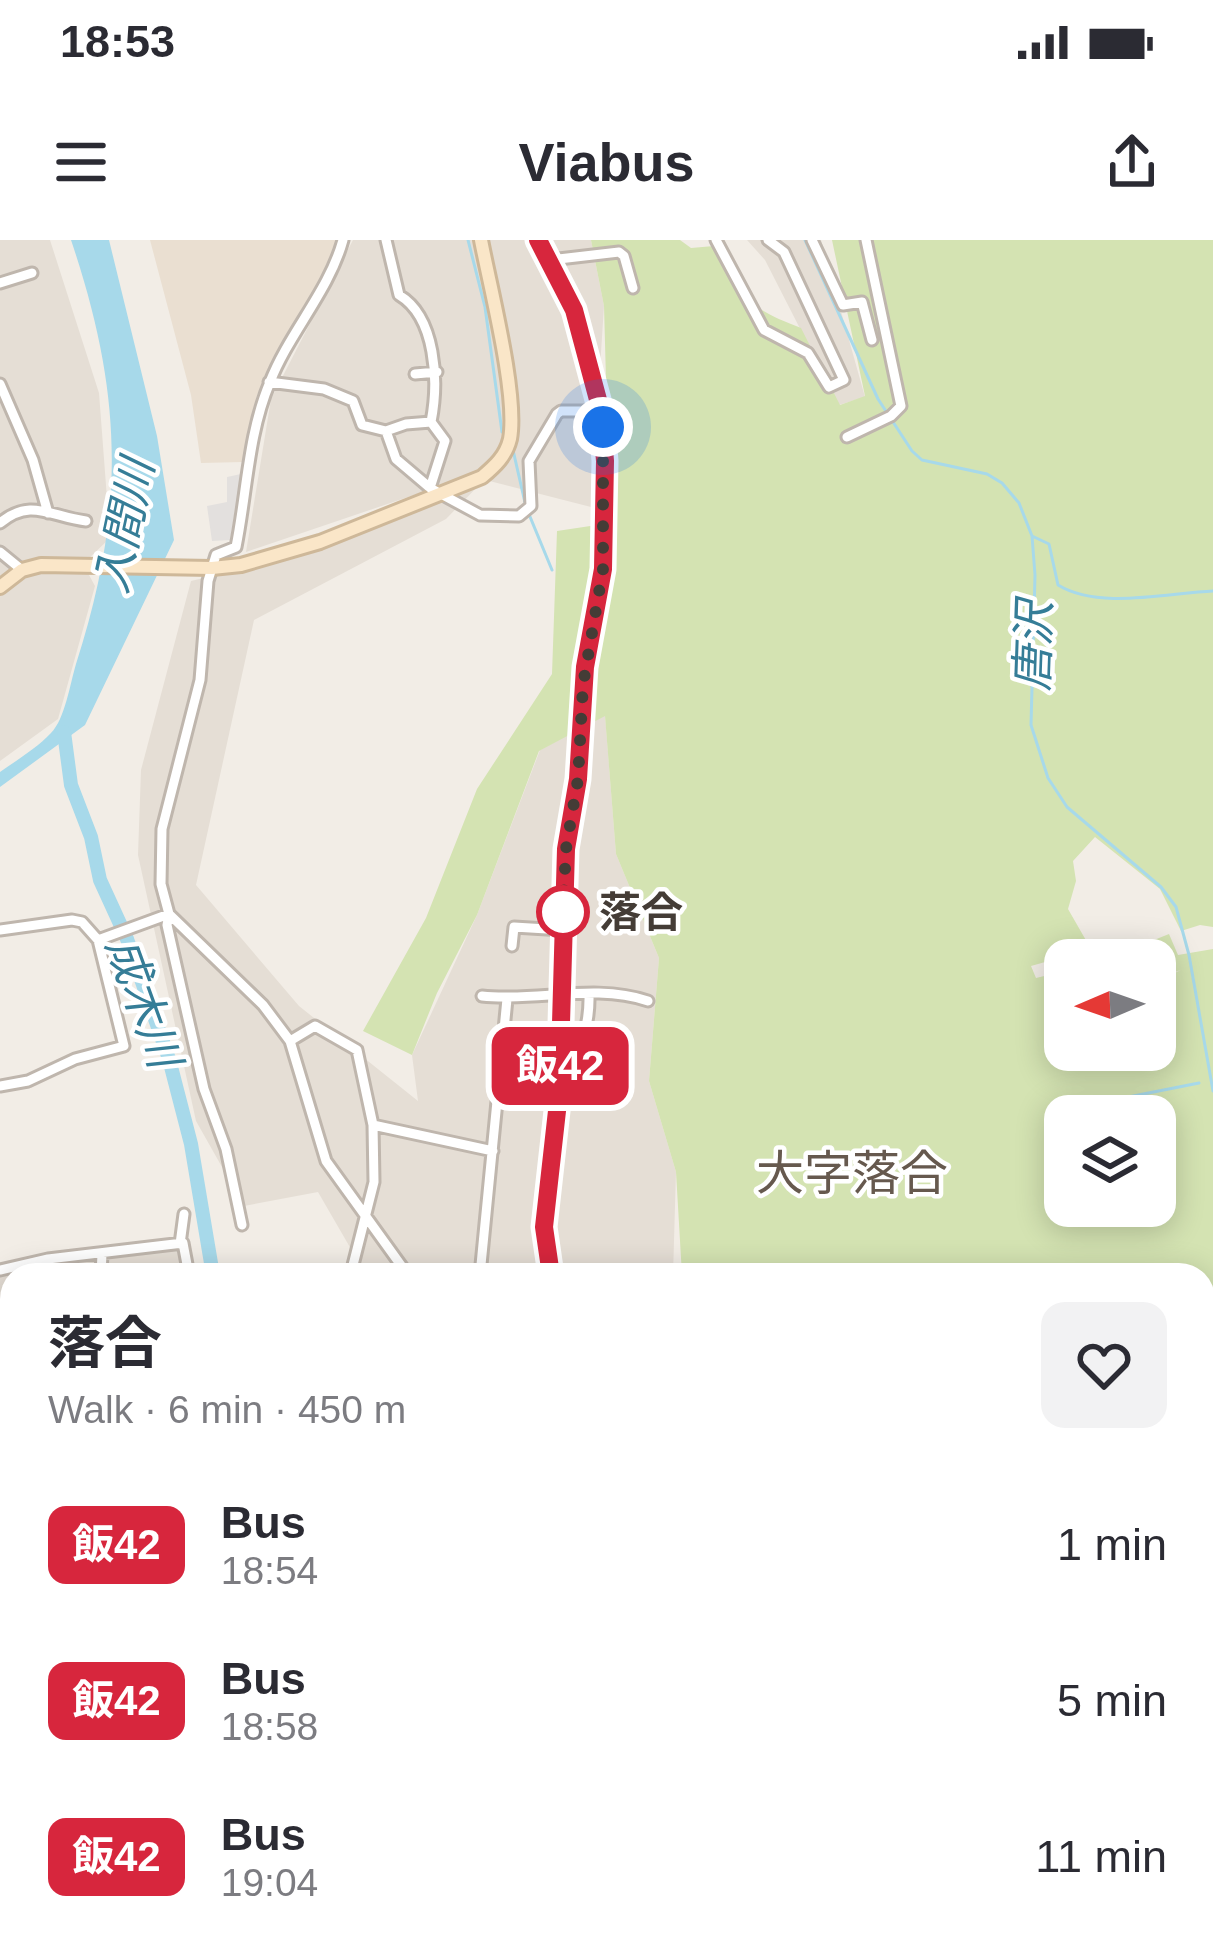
<!DOCTYPE html>
<meta charset="utf-8">
<style>
:root{--surface:#fff;--page:#f2f2f3;--text:#2b2b33;--muted:#7c7c81}
body{margin:0;font-family:Arial,"Noto Sans JP",sans-serif;background:var(--page);color:var(--text);height:100vh;display:flex;flex-direction:column;font-size:45px;white-space:nowrap}
*{box-sizing:border-box;margin:0}
p{font-size:39px;color:var(--muted)}
.icon{flex:none;width:66px;height:66px;fill:none;stroke:currentColor;stroke-width:2;stroke-linecap:round;stroke-linejoin:round}
.map{position:relative;flex:1;overflow:hidden}
.drawer{position:absolute;left:0px;top:1023px;width:1215px;height:699px;display:flex;flex-direction:column;background:var(--surface);border-radius:36px 36px 0 0;box-shadow:0 6px 30px #0003}
.drawer>*{flex:none}
.badge{padding:0 24px;border-radius:18px;font-size:42px;line-height:78px}
.needle{width:78px;rotate:268deg}
.tools{position:absolute;left:1044px;top:699px;display:grid;gap:24px}
.tools a{display:grid;place-items:center;width:132px;height:132px;border-radius:24px;background:var(--surface);box-shadow:0 6px 30px #0003;font-size:60px}
.you{position:absolute;width:60px;height:60px;margin:-30px;border:9px solid #fff;border-radius:50%;background:#1a73e8;box-shadow:0 0 0 18px #1a73e833}
.map>.badge{position:absolute;translate:-50% -50%;box-shadow:0 0 0 6px #fff}
.round{display:grid;place-items:center;flex:none;width:126px;height:126px;border-radius:24px;background:var(--page)}
.head{display:flex;align-items:center;justify-content:space-between;height:204px;padding:0 48px}
h1{font-size:57px;font-weight:700;line-height:90px}
ul{padding:0;list-style:none}
li{display:flex;align-items:center;gap:36px;height:156px;padding:0 48px}
li div{flex:1}
li b{display:block;font-size:45px}
li em{font-style:normal}
li .badge{min-width:132px;font-weight:700;text-align:center}
.status{display:flex;justify-content:space-between;align-items:center;height:84px;padding:0 60px;background:var(--surface);direction:ltr}
.status svg{height:33px;fill:currentColor}
header{display:flex;justify-content:space-between;align-items:center;height:156px;padding:0 48px;background:var(--surface);font-size:54px;font-weight:700}
.map>svg:first-child{display:block}
.residential{fill:#e5ded5}
.education{fill:#eadfd1}
.green{fill:#d4e3b2;fill-rule:evenodd}
.parking{fill:#e3e0de}
.water{fill:#a7d9ea}
.lines{fill:none;stroke-linecap:round;stroke-linejoin:round}
.stream{stroke:#a7d9ea;stroke-width:3}
.river{stroke:#a7d9ea;stroke-width:14}
.street-casing{stroke:#bfb6ad;stroke-width:15}
.secondary-casing{stroke:#ceb899;stroke-width:18}
.street{stroke:#fff;stroke-width:9}
.secondary{stroke:#fae6c8;stroke-width:12}
.line-casing{stroke:#fff;stroke-width:27}
.line{stroke:#d7263d;stroke-width:18}
.walk{stroke:#443c36;stroke-width:12;stroke-dasharray:0 21.6}
.stop-dot{fill:#fff;stroke:#d7263d;stroke-width:6}
.labels{text-anchor:middle;stroke-width:9;stroke-linejoin:round;paint-order:stroke}
.stop-label{font-size:42px;font-weight:bold;fill:#443c36;stroke:#fff;text-anchor:start}
.water-label{font-size:45px;font-style:italic;fill:#357d97;stroke:#fff}
.quarter-label{font-size:48px;fill:#66594e;stroke:#fff}
</style>
<div class="status"><b>18:53</b><svg viewBox="0 0 49 12"><path d="M0 12V9h3v3zM5 12V6h3v6zM10 12V3h3v9zM15 12V0h3v12zM26 1h20v11H26zM47 4h2v5h-2z"/></svg></div>
<header><svg class="icon" aria-label="menu" viewBox="0 0 24 24"><path d="M4 6h16M4 12h16M4 18h16"/></svg>Viabus<svg class="icon" aria-label="share" viewBox="0 0 24 24"><path d="M12 15V3M7 8l5-5 5 5M5 13v7h14v-7"/></svg></header>
<div class="map">
<svg width="1213" height="1720" viewBox="0 0 1213 1720">
<rect width="100%" height="100%" fill="#f2ede6"/>
<path class="residential" d="M0 0H50L99 153 110 298 83 324 95 346 58 479 0 521Z
M353 0H591L604 66 591 267 470 236 246 312 271 159Z
M747 0H821L865 157 839 165 765 20Z
M482 242 446 279 254 380 196 645 299 766 418 861 412 815 477 675 540 510 605 475 616 614 659 718 649 841 676 932 673 1035H366L318 952 244 966 196 881 138 615 141 530 191 341 269 322Z
M179 1008 183 1035H12V1076L0 1072V1033L53 1023Z
M0 1081 12 1085V1263L0 1258Z
M0 1489 12 1499V1710H178L175 1720H0Z
M248 1710H474L478 1720H266Z"/>
<path class="education" d="M150 0H338L330 25 279 107 257 155 243 222 201 223 191 155Z"/>
<path class="green" d="M591 0H680L691 8 714 6C740 57 748 68 801 88L840 165 865 156 832 0H1213V687L1200 685 1181 691 1160 649 1095 597 1073 621 1076 641 1068 669 1091 709 1031 726 1036 738 1065 731V810H1155V742L1181 730 1155 739V720H1104L1169 694 1178 715 1213 709V1720H594L598 1710H1203V1035H682L676 932 649 841 659 718 616 614 605 476 539 511 477 675 437 753 412 815 363 791 426 678 477 549 552 434 557 291 617 282 616 202 606 140 604 66ZM1065 876H1155V966H1065Z"/>
<path class="parking" d="M241 234 230 300 212 301 207 266 227 262V237Z"/>
<path class="water" d="M71 0H109L157 196 174 300 85 485 0 547V532C17 520 37 508 51 493 65 479 70 444 76 424 126 269 123 154 71 0Z"/>
<g class="lines">
<path class="stream" d="M468 0 485 67 502 192
M805 0 878 159 912 211 922 220 987 234 1002 243 1019 263 1032 296 1035 335 1031 485 1048 538 1067 567 1161 647 1176 667 1189 715 1213 851
M513 210 526 267 552 330
M1032 296 1049 304 1058 345C1099 370 1167 353 1213 351
M1085 876 1103 862 1199 843
M203 1710 221 1720
M493 1710 502 1720"/>
<path class="river" d="M64 492 71 545 91 597 100 640 127 699 169 819 191 904 213 1035
M181 1720 187 1710"/>
<g class="street-casing">
<path id="street" d="M386 0 399 55C436 77 439 141 431 182L445 201 430 248 480 275 519 276 531 266 529 221 557 174 561 171H601
M716 0 764 90 808 113 829 147 844 140 784 12 768 0
M812 0 843 65 862 62 872 100
M550 20 619 12 624 16 633 48
M0 43 32 33
M415 134 437 132
M269 142 324 149 353 161 362 185 386 191 396 219 429 247
M0 144 33 220 48 273
M386 191 406 184 431 182
M847 197 891 176 901 166 866 0
M0 283C31 257 51 277 86 281
M0 312 22 330
M169 674 263 765 290 801 326 921 408 1035
M0 690 72 680 82 682 98 700 169 674
M512 706 514 687 563 690
M482 756C537 762 594 743 648 761
M290 801 315 786 357 810 373 885 374 942 352 1029 354 1033 405 1031
M0 846 28 841 75 819 124 806 98 700
M559 853C578 828 590 785 589 754
M373 885 493 911
M242 985 226 909 204 849 167 685 169 674 161 644 162 589 200 440 208 341 216 315 236 307C247 252 248 194 270 142 289 93 329 51 343 0
M180 1004 184 974
M0 1030 48 1019 183 1003 189 1035
M101 1035 102 1014
M480 1035 507 759
M0 1077 12 1080
M6 1143 12 1146
M0 1203 12 1188
M0 1467 12 1461
M0 1505 12 1494
M0 1622 12 1624
M76 1710 88 1720
M482 1710 485 1720
M2 1720 7 1680 3 1649
M56 1720 63 1710
M103 1720 109 1710
M141 1720 147 1710"/>
</g>
<g class="secondary-casing">
<path id="secondary" d="M538 0 574 70 601 171 605 203 603 329 586 419 578 539 565 609 559 853 544 987 551 1035
M0 347 22 330 41 325 212 328 241 325 320 302 482 237C495 226 506 216 510 199 518 155 490 47 481 0
M368 1720 371 1710"/>
</g>
<use href="#street" class="street"/>
<use href="#secondary" class="secondary"/>
</g>
<g class="lines">
<g class="line-casing">
<path id="line" d="M538 0 574 70 601 171 605 221 603 329 585 427 578 539 566 609 559 853 544 987 551 1035"/>
</g>
<use href="#line" class="line"/>
<path class="walk" d="M563 672 566 609 578 539 583 445 603 329V187"/>
</g>
<circle class="stop-dot" cx="563" cy="672" r="24"/>
<g class="labels">
<g class="stop-label">
<text x="599" y="687">落合</text>
</g>
<g class="water-label">
<text transform="translate(124 286) rotate(-78)" y="16">入間川</text>
<text transform="translate(1033 406) rotate(-88)" y="16">唐沢</text>
<text transform="translate(144 762) rotate(70)" y="16">成木川</text>
</g>
<g class="quarter-label">
<text x="852" y="950">大字落合</text>
</g>
</g>
</svg>
<div class="tools">
<a><svg class="needle" viewBox="-14 -14 28 28"><path d="M0-13l5 13h-10z" fill="#e53935"/><path d="M0 13l5-13h-10z" fill="#7c7c81"/></svg></a>
<a><svg class="icon" aria-label="layers" viewBox="0 0 24 24"><path d="M12 4l9 5-9 5-9-5zM3 14l9 5 9-5"/></svg></a>
</div>
<div class="you" style="left:603px;top:187px"></div>
<b class="badge" style="left:560px;top:826px;background:#d7263d;color:#fff">飯42</b>
<section class="drawer">
<div class="head"><div><h1>落合</h1><p>Walk · 6 min · 450 m</p></div><a class="round"><svg class="icon" aria-label="heart" viewBox="0 0 24 24"><path d="M12 20l-8-8c-3-5 5-10 8-4 3-6 11-1 8 4z"/></svg></a></div>
<ul>
<li><span class="badge" style="background:#d7263d;color:#fff">飯42</span><div><b>Bus</b><p>18:54</p></div><em>1 min</em></li>
<li><span class="badge" style="background:#d7263d;color:#fff">飯42</span><div><b>Bus</b><p>18:58</p></div><em>5 min</em></li>
<li><span class="badge" style="background:#d7263d;color:#fff">飯42</span><div><b>Bus</b><p>19:04</p></div><em>11 min</em></li>
</ul>
</section>
</div>
